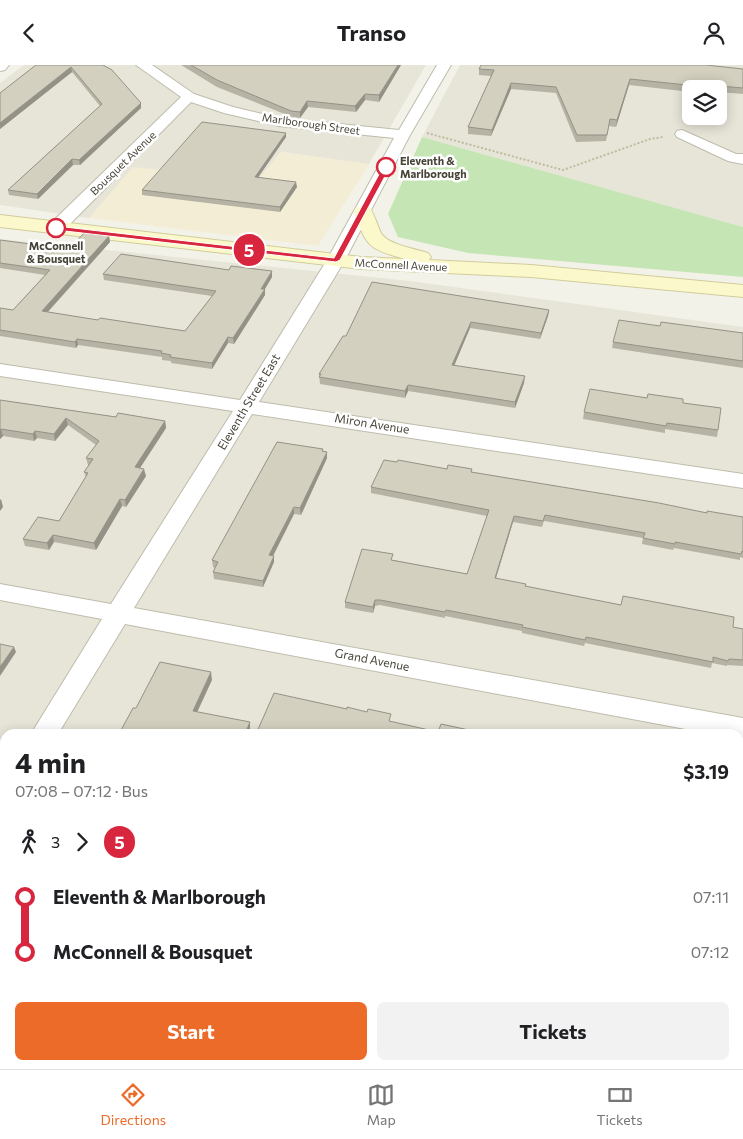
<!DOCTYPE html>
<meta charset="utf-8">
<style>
:root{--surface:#fff;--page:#f2f2f2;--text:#202124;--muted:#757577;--line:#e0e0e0;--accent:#ec6b28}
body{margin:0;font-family:Commissioner,sans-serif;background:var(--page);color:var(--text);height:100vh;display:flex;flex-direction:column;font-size:19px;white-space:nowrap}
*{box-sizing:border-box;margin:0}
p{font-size:16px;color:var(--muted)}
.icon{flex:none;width:28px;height:28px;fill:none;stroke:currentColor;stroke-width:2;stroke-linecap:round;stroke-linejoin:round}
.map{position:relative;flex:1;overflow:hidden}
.details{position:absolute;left:0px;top:664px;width:744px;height:341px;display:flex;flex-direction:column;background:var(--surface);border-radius:15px 15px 0 0;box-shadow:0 2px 12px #0003}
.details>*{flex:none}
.badge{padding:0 10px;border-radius:16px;font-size:18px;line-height:32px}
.buttons{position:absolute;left:682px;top:15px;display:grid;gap:10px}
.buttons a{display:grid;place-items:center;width:45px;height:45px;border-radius:8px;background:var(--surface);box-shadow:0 2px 12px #0003;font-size:25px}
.map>.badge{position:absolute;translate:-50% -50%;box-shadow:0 0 0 2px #fff}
.legs{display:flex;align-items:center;gap:8px;height:55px;padding:0 15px;font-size:16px}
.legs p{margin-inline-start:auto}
.summary{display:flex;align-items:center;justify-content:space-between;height:85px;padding:0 15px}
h1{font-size:28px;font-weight:700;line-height:38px}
.cta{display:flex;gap:10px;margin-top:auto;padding:10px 15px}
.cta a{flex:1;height:58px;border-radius:8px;background:var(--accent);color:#fff;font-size:20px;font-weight:700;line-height:58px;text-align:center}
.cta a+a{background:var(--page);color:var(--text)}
ul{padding:0 15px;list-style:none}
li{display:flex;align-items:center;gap:18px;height:55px;font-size:19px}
li i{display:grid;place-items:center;width:8px;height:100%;margin:0 6px;background:currentColor}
li i::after{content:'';width:12px;height:12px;margin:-6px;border:4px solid;border-radius:50%;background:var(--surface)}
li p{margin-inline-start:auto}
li:first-child i{background:linear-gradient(#0000 50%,currentColor 0)}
li:last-child i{background:linear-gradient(currentColor 50%,#0000 0)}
header{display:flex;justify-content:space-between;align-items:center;height:65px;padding:0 15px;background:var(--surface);font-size:22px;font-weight:700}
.tab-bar{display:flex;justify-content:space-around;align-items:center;height:70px;border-top:1px solid var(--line);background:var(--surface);font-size:14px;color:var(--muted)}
.tab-bar a{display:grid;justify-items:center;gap:2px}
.tab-bar .on{color:var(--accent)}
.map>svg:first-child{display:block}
.residential{fill:#e7e5d8;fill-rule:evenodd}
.commercial{fill:#f4edd6}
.green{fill:#c6e5b5}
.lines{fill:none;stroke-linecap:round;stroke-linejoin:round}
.minor-casing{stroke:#bebcac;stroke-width:2}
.secondary-casing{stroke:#d0cc9c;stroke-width:2}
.path{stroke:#bfba9e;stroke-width:2;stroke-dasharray:2 2;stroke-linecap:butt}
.minor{fill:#fff;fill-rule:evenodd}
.secondary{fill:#fbf9cc;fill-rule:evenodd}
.wall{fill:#b6b3a4}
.shaded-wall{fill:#949286}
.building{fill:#d4d0bf;stroke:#949286}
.line-1{fill:#d7263d;stroke:#fff}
.stop-1-dot{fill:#fff;stroke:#d7263d;stroke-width:2.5}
.labels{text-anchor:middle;stroke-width:5;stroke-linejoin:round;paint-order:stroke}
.far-street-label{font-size:11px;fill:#474438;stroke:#fff}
.far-stop-label{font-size:11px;font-weight:bold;fill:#474438;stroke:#fff;text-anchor:start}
.street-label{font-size:12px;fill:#474438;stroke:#fff}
</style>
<header><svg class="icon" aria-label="back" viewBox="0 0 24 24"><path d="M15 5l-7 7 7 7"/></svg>Transo<svg class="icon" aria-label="person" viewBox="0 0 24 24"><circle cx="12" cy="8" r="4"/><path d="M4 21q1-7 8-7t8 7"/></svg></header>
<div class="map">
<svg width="743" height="1004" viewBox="0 0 743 1004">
<rect width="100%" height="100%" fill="#f3f2e9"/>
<path class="residential" d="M24 0H426L369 99 281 87 258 115 133 103 89 153 0 140V18Z
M460 0H743V162L422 72ZM691 24H719V51H691Z
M0 174 410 216 743 262V1004H0V685L5 678V1000H739V669H5V675L0 674Z"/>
<path class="commercial" d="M281 87 369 99 318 181 89 153 133 102 258 115Z"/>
<path class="green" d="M422 72 743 162V212L468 188 398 172 388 149Z"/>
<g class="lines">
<g class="minor-casing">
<path id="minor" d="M0 0H9L5 5 0 6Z
M136 0H152L194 29 233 42 279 53 399 65 437 0H451L410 70 345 195 259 337 743 409V423L252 349 134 543 743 653V675L739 674V669H712L125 559 58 669H31L102 554 0 535V519L111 539 233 346 0 311V299L240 335 327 195 394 73 279 61 224 48 191 37 62 167H50L48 163 50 159 181 32Z
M682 65 736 89H743V99L728 96 677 72 675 69 677 66Z
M5 718V748L0 750V720Z"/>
</g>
<g class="secondary-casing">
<path id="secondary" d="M363 141 370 143C375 151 377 160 381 168 388 180 416 184 428 188L431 192 429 195 531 200 743 220V232L531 212 361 204 0 162V150L361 192 406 194C368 184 367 182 354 147L356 143Z"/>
</g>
<path class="path" d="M427 68 563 105 650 74 663 72"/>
<use href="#minor" class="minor"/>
<use href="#secondary" class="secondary"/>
</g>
<path class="wall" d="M36 0H103L141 43 80 100H73L38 134 9 130 8 125 100 41 72 7 0 64V28Z
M181 0H401L379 37 365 35 356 47 308 42 300 53 292 52 217 22Z
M479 4H743V29L719 27V24H691V27L629 20 616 62 609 61 606 76 576 77 556 28 511 24 491 71 468 69V62L491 11 479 10Z
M286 72 258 112 297 122 280 147 142 130V125Z
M109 171 110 177 48 247 98 255 185 266 212 231 104 215 103 209 272 212 265 224V230L234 279 228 278 212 304 171 298V296L162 295V292L78 280 76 283 0 271V243L13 245 45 210 0 203V175L69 184Z
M549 245 548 251 540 274 470 263 454 300 524 318 515 343 408 326 405 333 320 319 319 309 346 271Z
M660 261 743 268V303L612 283 613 277Z
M0 335 116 352 165 356 166 363 140 403 146 411 126 442 122 441 96 485 54 477 49 485 25 481 23 474 59 456 86 412 84 407 89 400H88L86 393 96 380 68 360 55 376 37 373 34 376 3 371 0 374Z
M683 338 718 365 717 372 665 364V368L583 354 584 347Z
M323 384V386L327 387V393L301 450 294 449 273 490 274 491V497L263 522 214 514 213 507 215 503 213 502 212 495Z
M397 397 471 407 707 448 743 452V493L740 492V495L674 483 673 485 642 479 643 473 544 456 542 462 513 457 496 513 526 522 743 564V601L727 600V601L712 598 711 603 585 578 584 581 522 568V566L445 551V553L380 540 375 541 373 548 345 543V537L393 495 467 509 487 451 371 428V422Z"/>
<path class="shaded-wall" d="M398 0H401L379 37V30Z
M71 2 72 7 0 64V58Z
M630 14 629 20 616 62 617 55Z
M511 18V24L491 71 492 65Z
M365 29V35L356 47 355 41Z
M307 36 308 42 300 53V47Z
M141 38V43L80 100 79 95Z
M286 68V72L255 117V112Z
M72 94 73 100 38 134 37 129Z
M296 117 297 122 280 147V142Z
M109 171 110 177 43 252 42 246Z
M272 206V212L263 227 265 224V230L234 279 233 273Z
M549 245 548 251 540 274 541 268Z
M471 257 470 263 452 306V300Z
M228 272V278L212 304V298Z
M77 274 78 280 76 283 75 277Z
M525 311 524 318 515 343V337Z
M408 320V326L405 333V326Z
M66 353 68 360 55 376 54 369Z
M165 356 166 363 136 409 135 402Z
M1 364 3 371 0 374V365Z
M35 366 37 373 34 376 33 369Z
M327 387V393L301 450 300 443Z
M144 404 146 411 126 442 125 435Z
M1 434 3 442 0 446V435Z
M120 434 122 441 96 485 94 478Z
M294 442V449L270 497 269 490Z
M514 451 513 457 494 519 495 513Z
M53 470 54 477 49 485 47 478Z
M274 491V497L263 522V516Z
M375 535V541L373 548V542Z
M14 582 16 587 0 611V602Z
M211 607 212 615 194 654 193 646Z
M250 657V665L249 669H245Z
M5 989V1000H6L4 1004H0V999Z"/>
<path class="building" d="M36 0H103L112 5 141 38 79 95 72 94 37 129 8 125 102 39 71 2 0 58V28Z
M191 0H398L379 30 365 29 355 41 307 36 300 47 291 46 217 15Z
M481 0H706L743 4V23L696 19V21L630 14 617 55 610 54 607 70H577L556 22 511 18 492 65 468 62 494 5 479 4Z
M202 57 286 68 255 112 296 117 280 142 142 125Z
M84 168 109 171 42 246 98 255 100 253 185 266 216 226 103 209 121 189 229 205 231 201 272 206 261 224H265L233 273 228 272 212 298 170 292 171 290 161 288 162 286 77 274 75 277 0 265V243L13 245 50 205 0 198V175L69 184Z
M372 217 549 245 541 268 471 257 452 300 525 311 515 337 408 320 405 326 319 312 321 309H319L343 271H346Z
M619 255 660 261 661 257 743 268V296L613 277Z
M590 324 647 333 648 329 683 334V338L721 343 718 365 667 358 666 361 584 347Z
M0 335 116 352 118 348 165 356 135 402 144 404 125 435 120 434 94 478 53 470 47 478 23 474 38 452 59 456 88 408 84 407 93 394 86 393 99 376 66 353 54 369 35 366 33 369 1 364 0 365Z
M277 377 323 384 322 386 327 387 300 443 294 442 269 490 274 491 263 516 213 507 218 497 212 495Z
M384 395 397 397 398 395 447 404 448 400 472 404 471 407 659 438 707 448V446L743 452V487L742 486 741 489 675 477V479L643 473 645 468 545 450 543 456 514 451 495 513 526 519 525 521 621 540 623 531 734 552 733 562 743 564V595L729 594 728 596 713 592V597L586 572 585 575 522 562 523 560 446 545 445 547 380 535H375L373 542 345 537 362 484 393 489 391 495 467 509 489 445 371 422Z
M0 579 14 582 0 602Z
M160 597 211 607 193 646 250 657 245 669H119L133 643H136Z
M274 628 347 644V642L367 647 368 644 391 649 389 656 438 667 441 659 483 668 482 669H256Z
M5 871V989L0 999V880Z
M296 1000H354L353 1004H295Z"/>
<path class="line-1" d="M384 100 390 102 340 195 336 197 56 165 53 163 56 161 334 193Z"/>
<g class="stop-1-dot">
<circle cx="386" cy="102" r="9"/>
<circle cx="56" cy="163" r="9"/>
</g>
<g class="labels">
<g class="far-street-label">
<text transform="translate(311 59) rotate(8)" y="4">Marlborough Street</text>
<text transform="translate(123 98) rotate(-44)" y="4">Bousquet Avenue</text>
<text transform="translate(401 200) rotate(3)" y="4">McConnell Avenue</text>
</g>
<g class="far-stop-label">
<text x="400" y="100">Eleventh &amp;<tspan x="400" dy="13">Marlborough</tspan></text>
<text x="56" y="185" text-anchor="middle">McConnell<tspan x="56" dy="13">&amp; Bousquet</tspan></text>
</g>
<g class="street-label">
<text transform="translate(249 337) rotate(-59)" y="4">Eleventh Street East</text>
<text transform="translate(372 359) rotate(9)" y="4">Miron Avenue</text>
<text transform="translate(372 595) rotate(11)" y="4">Grand Avenue</text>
</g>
</g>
</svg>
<div class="buttons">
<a><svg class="icon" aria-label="layers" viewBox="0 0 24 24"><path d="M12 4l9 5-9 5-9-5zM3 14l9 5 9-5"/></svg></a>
</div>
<b class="badge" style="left:249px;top:185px;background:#d7263d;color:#fff">5</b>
<section class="details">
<div class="summary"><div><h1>4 min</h1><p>07:08 – 07:12 · Bus</p></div><b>$3.19</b></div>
<div class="legs"><svg class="icon" aria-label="walk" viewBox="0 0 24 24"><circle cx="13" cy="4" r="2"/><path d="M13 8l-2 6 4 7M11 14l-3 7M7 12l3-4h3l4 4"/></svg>3<svg class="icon" aria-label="forward" viewBox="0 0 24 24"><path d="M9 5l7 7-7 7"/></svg><b class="badge" style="background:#d7263d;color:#fff">5</b></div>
<ul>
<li><i style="color:#d7263d"></i><b>Eleventh &amp; Marlborough</b><p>07:11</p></li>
<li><i style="color:#d7263d"></i><b>McConnell &amp; Bousquet</b><p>07:12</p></li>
</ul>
<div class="cta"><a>Start</a><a>Tickets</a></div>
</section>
</div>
<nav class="tab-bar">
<a class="on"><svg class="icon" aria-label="directions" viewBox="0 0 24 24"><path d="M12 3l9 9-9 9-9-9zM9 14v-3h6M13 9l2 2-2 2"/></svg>Directions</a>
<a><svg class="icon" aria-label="map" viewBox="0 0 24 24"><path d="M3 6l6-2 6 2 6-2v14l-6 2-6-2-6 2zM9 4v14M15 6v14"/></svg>Map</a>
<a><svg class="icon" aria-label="tickets" viewBox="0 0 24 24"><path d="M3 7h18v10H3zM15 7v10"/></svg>Tickets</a>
</nav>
